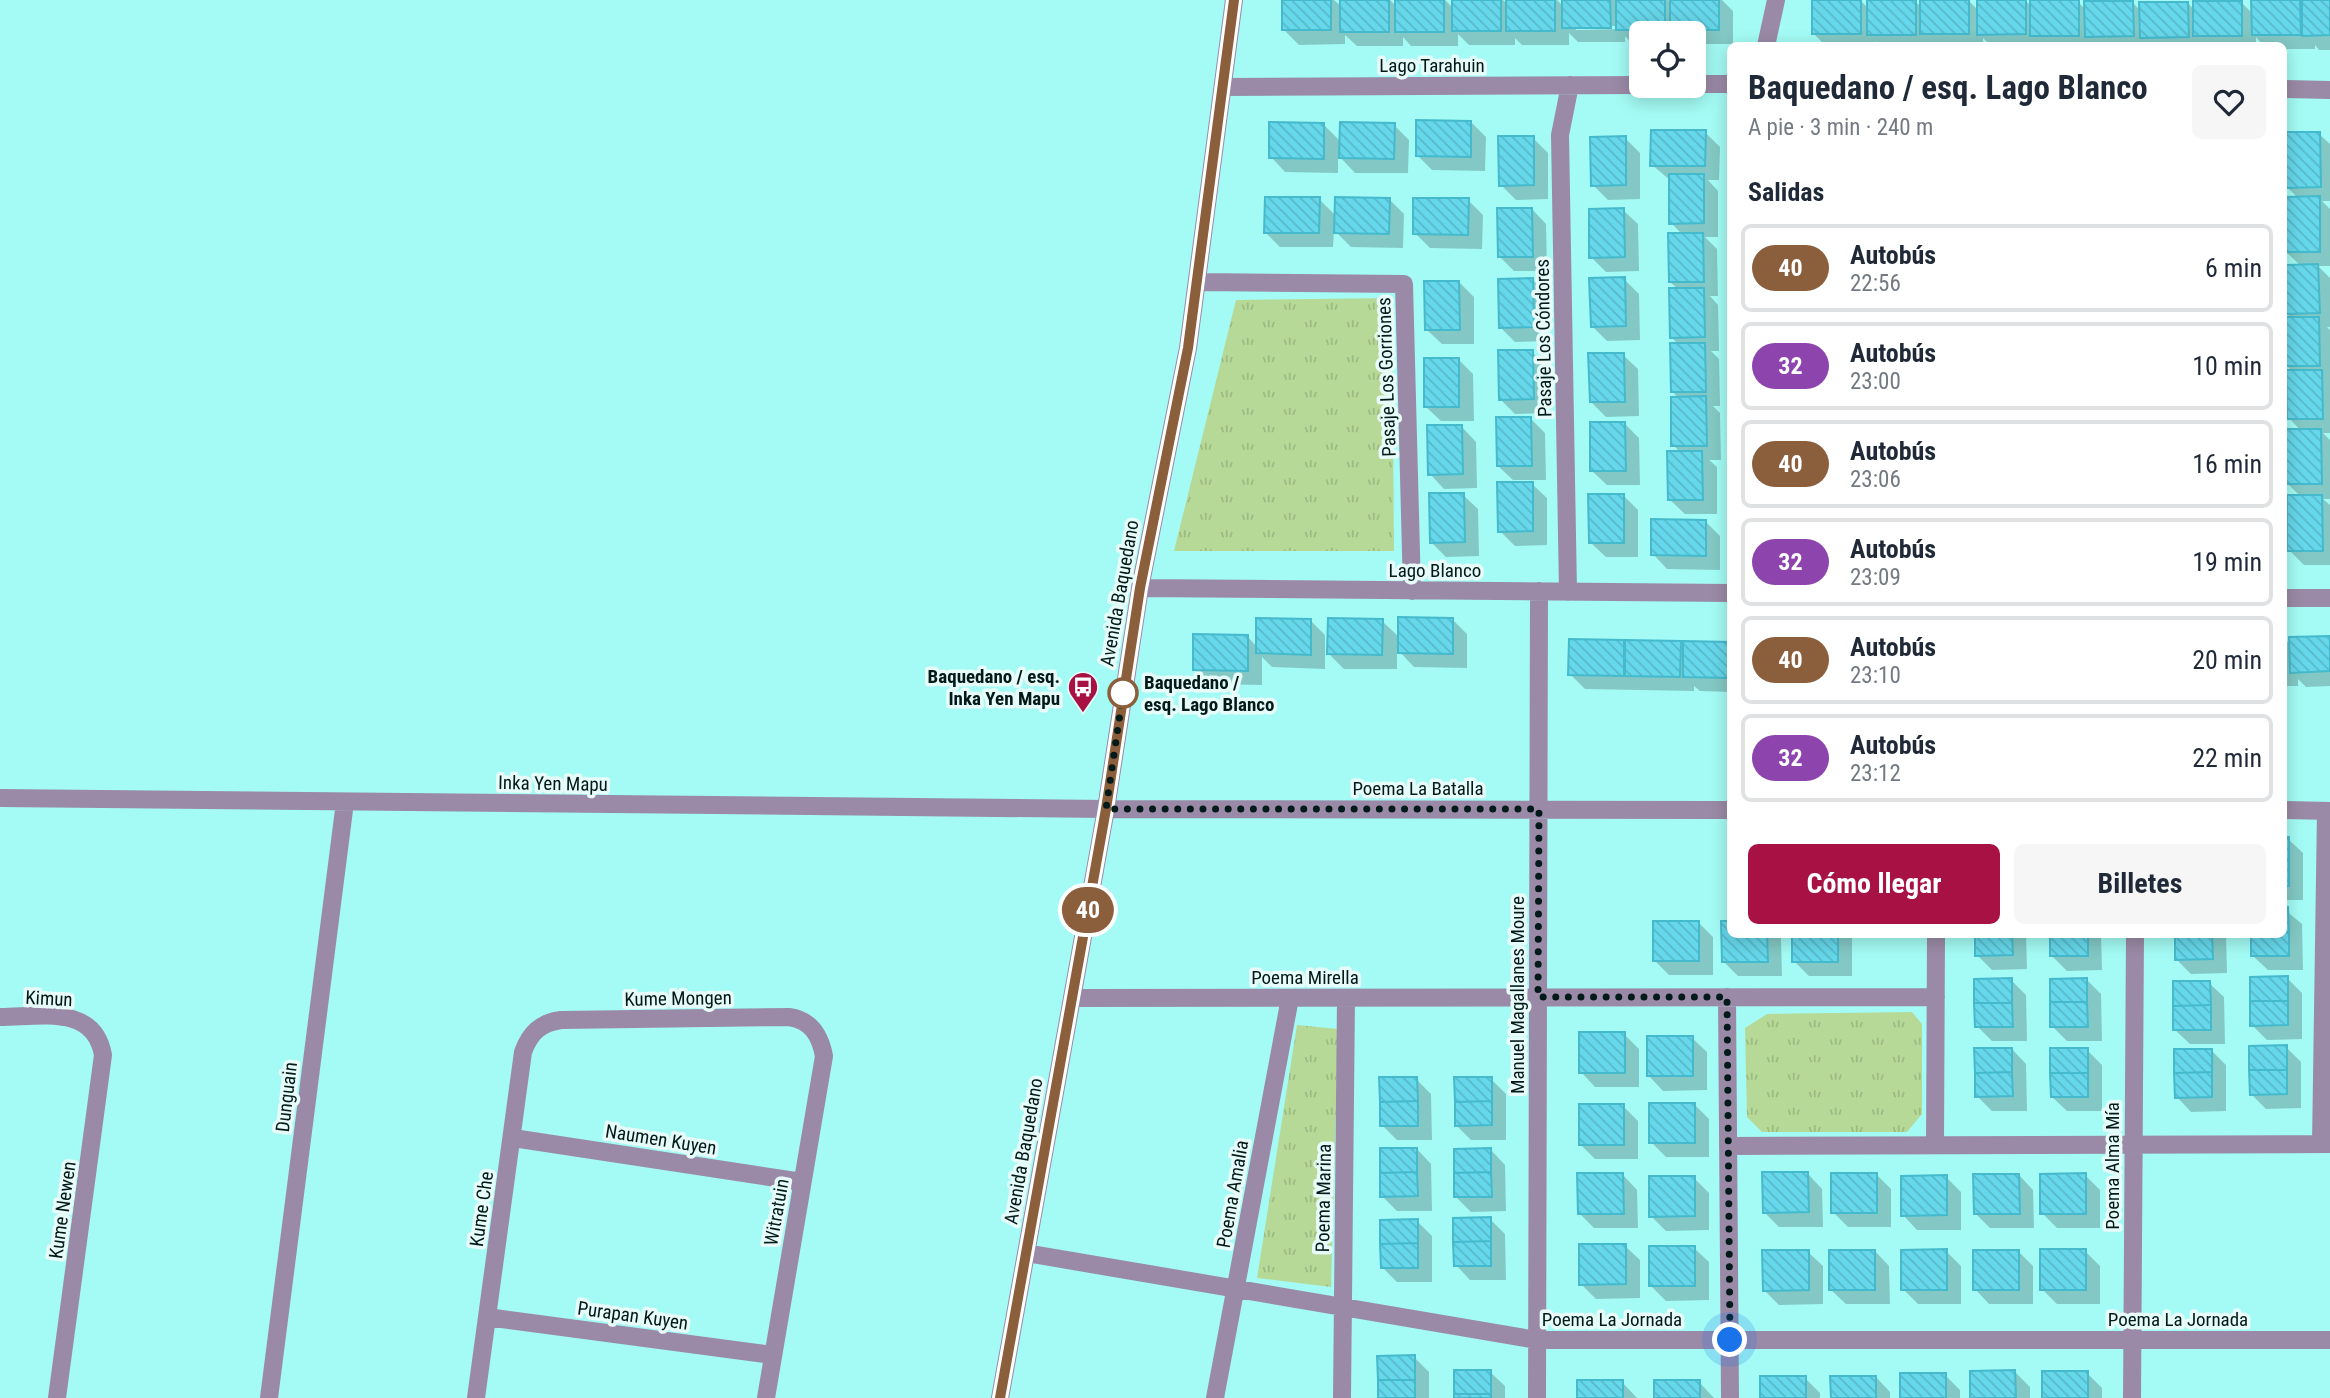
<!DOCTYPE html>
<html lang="es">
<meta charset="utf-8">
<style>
:root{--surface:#fff;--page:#f6f6f7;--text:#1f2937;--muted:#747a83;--line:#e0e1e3;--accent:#a71143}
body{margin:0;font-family:"Roboto Condensed",sans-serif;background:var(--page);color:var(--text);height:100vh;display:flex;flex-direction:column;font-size:26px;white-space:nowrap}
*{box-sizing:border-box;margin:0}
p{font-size:23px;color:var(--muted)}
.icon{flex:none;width:38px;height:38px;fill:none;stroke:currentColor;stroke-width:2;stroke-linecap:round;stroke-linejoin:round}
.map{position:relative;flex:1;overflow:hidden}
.panel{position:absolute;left:1727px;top:42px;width:560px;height:896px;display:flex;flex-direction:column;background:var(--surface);border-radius:10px;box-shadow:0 4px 18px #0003}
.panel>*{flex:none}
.badge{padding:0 14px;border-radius:23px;font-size:24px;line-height:46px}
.buttons{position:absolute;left:1629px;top:21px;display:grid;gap:14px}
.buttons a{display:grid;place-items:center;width:77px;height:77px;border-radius:10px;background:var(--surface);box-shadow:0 4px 18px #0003;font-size:35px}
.you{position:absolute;width:35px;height:35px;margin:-18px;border:5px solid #fff;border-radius:50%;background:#1a73e8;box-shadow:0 0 0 10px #1a73e833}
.map>.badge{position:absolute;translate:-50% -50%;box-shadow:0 0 0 4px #fff}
h2{padding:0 21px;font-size:26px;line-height:63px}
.round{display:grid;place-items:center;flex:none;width:74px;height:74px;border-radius:10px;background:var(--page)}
.headline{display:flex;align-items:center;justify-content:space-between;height:119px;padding:0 21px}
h1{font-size:33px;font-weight:700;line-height:52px}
.primary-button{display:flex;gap:14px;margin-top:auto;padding:14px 21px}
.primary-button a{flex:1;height:80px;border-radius:10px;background:var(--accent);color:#fff;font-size:28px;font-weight:700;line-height:80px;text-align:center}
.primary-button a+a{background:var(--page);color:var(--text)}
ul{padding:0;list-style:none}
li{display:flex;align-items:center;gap:21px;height:88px;margin:0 14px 10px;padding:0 7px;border:4px solid var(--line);border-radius:10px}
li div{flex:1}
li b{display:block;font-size:26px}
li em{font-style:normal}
li .badge{min-width:77px;font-weight:700;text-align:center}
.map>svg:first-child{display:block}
.grass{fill:url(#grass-tufts)}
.shadow{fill:#0003;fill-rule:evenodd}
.building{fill:url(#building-back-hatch);stroke:#45bacd;stroke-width:2}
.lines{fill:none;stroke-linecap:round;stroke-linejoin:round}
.street{stroke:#9b8aa7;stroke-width:18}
.line-casing{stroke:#fff;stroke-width:16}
.line{stroke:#8b5e3c;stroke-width:10}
.walk{stroke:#021a19;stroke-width:7;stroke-dasharray:0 12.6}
.stop-dot{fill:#fff;stroke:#8b5e3c;stroke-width:3.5}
.labels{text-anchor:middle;stroke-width:7;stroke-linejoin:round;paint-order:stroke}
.street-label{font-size:19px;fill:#021a19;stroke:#e7fbf9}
.poi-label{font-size:19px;font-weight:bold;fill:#021a19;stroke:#e7fbf9;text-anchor:end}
.stop-label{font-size:19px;font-weight:bold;fill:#021a19;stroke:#e7fbf9;text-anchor:start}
</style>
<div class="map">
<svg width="2330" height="1398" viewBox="0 0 2330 1398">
<defs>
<pattern id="grass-tufts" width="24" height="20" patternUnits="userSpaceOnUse" patternTransform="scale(1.75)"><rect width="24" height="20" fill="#b7d997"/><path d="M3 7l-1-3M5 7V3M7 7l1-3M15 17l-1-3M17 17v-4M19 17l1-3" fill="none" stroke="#9cba82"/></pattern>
<pattern id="building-back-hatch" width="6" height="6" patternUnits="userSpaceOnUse" patternTransform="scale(1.75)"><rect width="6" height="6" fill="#66d8eb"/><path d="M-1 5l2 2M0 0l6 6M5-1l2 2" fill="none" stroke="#57b9c9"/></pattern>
</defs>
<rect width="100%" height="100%" fill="#a4fbf5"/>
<path class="grass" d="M1392 298 1394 551H1174L1236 300Z
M1912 1012 1922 1024V1114L1907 1132H1762L1747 1117 1745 1028 1767 1014Z
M1297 1025 1338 1029 1331 1287 1257 1278Z"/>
<path class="shadow" d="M1284 0H1334L1342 7V0H1390L1397 7 1396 0H1445L1454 9V0H1503L1507 4V0H1557L1563 6V0H1668L1672 4V0H1722L1733 11V44H1694V33H1642V44L1633 45 1625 36V42H1578L1569 33V45H1522L1515 38V45H1469L1458 34V46H1411L1403 37V46H1357L1345 35V44L1299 45 1284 30ZM1576 26H1619V29L1576 30Z
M1860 0 1869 9 1915 1 1922 8 1968 0 1979 11 2025 0 2032 7 2078 2 2086 10 2133 3 2141 11 2188 3 2195 11 2241 2 2253 14 2300 1 2304 6 2330 2V50H2319L2315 45V49H2284V46H2264L2256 37V46L2203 43V46H2096L2093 42V46H1991L1983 38V46H1934L1930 42V46H1880L1875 41V46H1826L1814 34Z
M1471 122 1486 137 1485 171 1432 170 1417 155Z
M1324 125 1341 142 1394 125 1409 140 1408 173H1355L1338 155V173L1285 172 1271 157Z
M1705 132 1720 147 1719 180H1708L1718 191V237H1705L1717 249 1718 296H1710L1718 305 1719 351H1711L1719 359 1720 406H1713L1720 413 1721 460H1709L1717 467V514H1685L1670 500 1681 453 1673 445 1679 399 1673 392 1679 345 1671 337 1679 290 1670 282 1683 235 1671 223 1670 180 1652 165Z
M2319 134 2330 144V201H2322L2330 209V266H2318L2330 278V327H2327L2330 330V433H2323L2330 440V499H2323L2330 505V565H2304L2289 550 2301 497 2288 484 2301 431 2289 418 2293 372 2286 365 2292 319 2286 313 2301 266 2286 252 2298 198 2287 187Z
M1533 138 1548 153V199L1516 200 1501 185Z
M1625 138 1640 153V199L1608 200 1593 185Z
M1319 199 1336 216 1389 199 1404 214 1403 248 1351 247 1334 230 1333 247H1280L1265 232Z
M1468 200 1483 215 1482 249 1430 248 1415 233Z
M1532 209 1546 224 1547 271H1514L1500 257Z
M1623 210 1638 224 1639 271 1606 272 1591 257Z
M1624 279 1639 294 1640 340 1607 341 1592 326Z
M1533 280 1547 295 1548 341 1515 342 1500 327Z
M1459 282 1474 297V344H1442L1427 330Z
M1532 352 1547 367 1548 413 1515 414 1500 399Z
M1623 355 1638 369 1639 416 1606 417 1591 402Z
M1458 359 1473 374 1474 421H1441L1426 407Z
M1530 418 1545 433 1546 480H1513L1498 466Z
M1624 423 1639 438 1640 485H1607L1592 471Z
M1462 427 1476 442 1477 488 1444 489 1430 474Z
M1532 484 1547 498V545L1515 546 1500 531Z
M1463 495 1478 509 1479 556 1446 557 1431 542Z
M1623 495 1638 510V557H1606L1591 543Z
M1705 521 1720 536V570L1667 569 1653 554Z
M1452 619 1467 634V668L1414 667 1397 649V669H1344L1329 654 1382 621 1400 638Z
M1310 620 1325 635V669L1272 667 1262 657V685L1209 684 1194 669 1247 636 1257 647Z
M2284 638 2291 646 2330 638V686L2306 687 2298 679V686H2284Z
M1571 641 1680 643 1685 648 1731 644V692L1700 691 1694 686V691L1585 689 1570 674Z
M2284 839H2288L2303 853V900H2284Z
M2284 909 2302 924 2303 970H2268L2253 956 2284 934Z
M1698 922 1713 937V975H1669L1655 961Z
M1731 934H1778L1781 938 1782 976H1738L1723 961Z
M1794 934H1849L1852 937V976H1809L1794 961Z
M1977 934H2026L2027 969 1992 970 1977 955Z
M2052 934H2101L2102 970 2067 971 2052 956Z
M2176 934H2226L2227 973 2191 974 2176 959Z
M2287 978 2302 993V1039L2267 1040 2252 1025Z
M2011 980 2026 995 2027 1041H1992L1977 1026Z
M2087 980 2101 994 2102 1041H2067L2052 1026Z
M2209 983 2224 997 2225 1044H2190L2175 1030Z
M1624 1034 1639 1049V1087H1595L1581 1072Z
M1692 1038 1707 1052V1090L1663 1091 1649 1076Z
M2286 1047 2301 1062V1108L2266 1109 2251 1094Z
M2012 1049 2026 1064 2027 1111H1992L1977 1096Z
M2087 1050 2102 1065V1111H2067L2052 1097Z
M2211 1050 2226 1065V1111L2191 1112 2177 1097Z
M1416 1079 1431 1094 1432 1140H1397L1382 1125Z
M1491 1079 1506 1094V1140H1471L1456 1125Z
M1694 1104 1709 1119V1157H1666L1651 1142Z
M1623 1106 1638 1121V1159H1595L1580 1144Z
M1417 1149 1431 1164 1432 1211H1397L1382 1196Z
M1491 1150 1505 1165 1506 1211 1471 1212 1456 1197Z
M1808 1174 1822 1189 1823 1227H1779L1764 1212Z
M1876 1174 1891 1189V1227H1848L1833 1212Z
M1623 1175 1637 1190 1638 1228H1594L1579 1213Z
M2019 1175 2033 1190 2034 1228H1990L1975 1213Z
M2085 1175 2100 1190V1228H2057L2042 1213Z
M1946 1177 1961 1192V1230H1917L1903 1215Z
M1694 1178 1709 1193V1230L1666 1231 1651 1216Z
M1490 1219 1505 1234 1506 1280H1470L1456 1265Z
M1417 1221 1432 1236V1282H1397L1382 1267Z
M1625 1246 1640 1260V1298L1596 1299 1581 1284Z
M1694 1248 1709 1262V1300L1666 1301 1651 1286Z
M1875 1251 1889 1266 1890 1304H1846L1831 1290Z
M1946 1251 1961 1266V1304H1918L1903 1289Z
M2018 1251 2033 1266V1304H1989L1975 1289Z
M2085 1251 2100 1266V1304H2057L2042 1289Z
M1808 1252 1823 1266V1304L1779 1305 1764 1290Z
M1414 1357 1429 1372V1398H1379Z
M1490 1372 1505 1386V1398H1456Z
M2015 1372 2030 1387V1398H1971Z
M2087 1373 2102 1388V1398H2044Z
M1945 1375 1960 1390V1398H1902Z
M1876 1377 1890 1392V1398H1832Z
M1805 1378 1820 1393V1398H1762Z
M1622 1382 1637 1398H1578Z
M1699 1382 1714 1398H1655Z"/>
<path class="building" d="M1282 0H1331V30H1282Z
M1340 0H1389V32H1340Z
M1395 0H1444V32H1395Z
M1452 0H1501V31H1452Z
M1506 0H1555V31H1506Z
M1562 0H1610L1611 28H1562Z
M1616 0H1665V30H1616Z
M1670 0H1719V30H1670Z
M1812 0H1861V34H1812Z
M1867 0H1916V35H1867Z
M1920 0H1969V34H1920Z
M1977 0H2026V34L1977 35Z
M2030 0H2079V36H2030Z
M2251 0H2300L2301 35H2252Z
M2302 0H2330V35L2302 36Z
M2084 1H2133L2134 36 2085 37Z
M2193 1H2242V36H2193Z
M2139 2H2188L2189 37 2140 38Z
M1416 120 1471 121V157L1416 156Z
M1269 122 1324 123V159L1269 158Z
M1340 122 1395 123 1394 159 1339 158Z
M1651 130H1706L1705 166H1650Z
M2284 132H2320L2321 187 2285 188Z
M1498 136H1534V185L1499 186Z
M1626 136V185L1591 186 1590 137Z
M1669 174H1704V223L1669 224Z
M2320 196V252H2284V197Z
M1265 197H1320L1319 233H1264Z
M1335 197 1390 198 1389 234 1334 233Z
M1413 198H1469L1468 235 1413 234Z
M1497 208H1532L1533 257H1498Z
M1624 208 1625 257 1589 258V209Z
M1668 233H1703L1704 282H1669Z
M2318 264 2320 313 2284 314V265Z
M1625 277 1626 326 1591 327 1589 278Z
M1533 278 1534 327 1499 328 1498 279Z
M1424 281H1459L1460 330H1425Z
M1669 288H1704L1705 337 1670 338Z
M2284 317H2319L2320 366H2284Z
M1670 343H1705L1706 392H1671Z
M1498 350H1533L1534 399 1499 400Z
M1588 353H1624L1625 402H1590Z
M1424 358H1459V407H1424Z
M2286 370H2322L2323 419H2287Z
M1706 396 1707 446H1671V397Z
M1496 417H1531L1532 466H1497Z
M1590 422H1625L1626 471H1590Z
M1427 425H1462L1463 474 1428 475Z
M2285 429H2321L2322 484H2286Z
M1667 451H1702L1703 500H1668Z
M1497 482H1533V531L1498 532Z
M1429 493H1464L1465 542 1430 543Z
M1588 494H1624V543H1589Z
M2287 495H2322L2323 551H2287Z
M1651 519 1706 520V556L1651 555Z
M1398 617 1453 618V654L1398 653Z
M1256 618 1311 619V655L1256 653Z
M1328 618 1383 619 1382 655 1327 654Z
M1193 634 1248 635V671L1193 670Z
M2330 636V671L2290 673 2289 637Z
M1569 639 1624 640V676L1568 675Z
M1625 640 1681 641 1680 677 1625 676Z
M1683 641 1731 642V678L1683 677Z
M2284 837H2289V861H2284Z
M2284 861H2289V886H2284Z
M2284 907H2288L2289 932H2284Z
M1653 921H1699V961H1653Z
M1721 921H1731V934H1767L1768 962H1722Z
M2284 932H2289V956H2251V934H2284Z
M1792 934H1838V962H1792Z
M1975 934H2012L2013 955 1975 956Z
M2050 934H2088V956H2050Z
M2175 935H2212L2213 959 2175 960Z
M2288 976V1001H2250V977Z
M2012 978V1003H1974V979Z
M2087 978V1002H2050V979Z
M2173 981H2210L2211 1005 2173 1006Z
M2250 1001H2288V1025L2250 1026Z
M2050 1002H2087L2088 1027H2050Z
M1974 1003H2012L2013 1027H1975Z
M2211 1005V1030H2173V1006Z
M1579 1032H1625V1073H1579Z
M1647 1036H1693V1076H1647Z
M2287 1045V1070H2249V1046Z
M1974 1048H2012V1072L1975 1073Z
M2050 1048H2088V1073H2050Z
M2174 1049H2212V1072L2174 1073Z
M2249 1070H2287V1094L2250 1095Z
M2012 1072 2013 1096 1975 1097V1073Z
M2212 1072V1097L2175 1098 2174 1073Z
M2050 1073H2088V1097H2051Z
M1379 1077H1417L1418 1101 1380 1102Z
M1454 1077H1492V1101L1455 1102Z
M1418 1101V1126H1380V1102Z
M1492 1101V1125L1455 1126V1102Z
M1649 1103H1695V1143H1649Z
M1579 1104H1624V1145H1579Z
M1380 1148H1417V1172L1380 1173Z
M1491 1148V1172L1454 1173V1149Z
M1417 1172 1418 1196 1380 1197V1173Z
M1491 1172 1492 1197H1454V1173Z
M1762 1172H1808L1809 1212 1763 1213Z
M1577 1173H1623L1624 1214H1578Z
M1831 1173H1877V1213H1831Z
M2086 1173V1214H2040V1174Z
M1973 1174H2019L2020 1214H1974Z
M1947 1175V1215L1901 1216V1176Z
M1649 1176H1695V1216L1649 1217Z
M1491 1217V1241L1453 1242V1218Z
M1418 1219V1243L1380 1244V1220Z
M1491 1241V1266H1454L1453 1242Z
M1418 1243V1268H1381L1380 1244Z
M1579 1244H1626V1284L1579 1285Z
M1649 1246H1695V1286H1649Z
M1947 1249V1290H1901V1250Z
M2040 1249H2086V1290H2040Z
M1762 1250H1809V1290L1763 1291Z
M1829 1250H1875V1290H1829Z
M1973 1250H2019V1290H1973Z
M1415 1355V1380H1378L1377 1356Z
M1454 1370H1491V1394H1454Z
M2015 1370 2016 1398H1970V1371Z
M2042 1371H2088V1398H2042Z
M1900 1373H1946V1398H1900Z
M1760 1376H1806V1398H1760Z
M1830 1376H1876V1398H1831Z
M1378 1380H1415V1398H1378Z
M1577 1380H1623V1398H1577Z
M1654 1380H1700V1398H1654Z
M1454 1394H1491V1398H1454Z"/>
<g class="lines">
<path class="street" d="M1766 46 1776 0
M1694 84H1731
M1223 87 1642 85
M2284 89 2330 90
M1198 282 1404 284 1412 591
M1140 588 1731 593
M1568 592 1560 135 1570 85
M2284 598H2330
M0 798 1106 809 1731 810
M2284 810 2330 811
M1727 997 1730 1398
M1072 998 1936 997
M0 1017C40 1017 94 1004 103 1055L57 1398
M513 1138 802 1182
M2321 1144 2326 811
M1935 1145 1936 934
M1728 1146 2330 1144
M1026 1253 1537 1340H2330
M487 1317 772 1355
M269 1398 345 802
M476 1398 523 1052C530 1033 540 1023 561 1020L789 1017C811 1020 820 1035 824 1056L766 1398
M1000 1398 1106 809 1140 588 1188 348 1234 0
M1215 1398 1290 998
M1342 1398 1346 998
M1537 1398 1539 591
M2132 1398 2135 934"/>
</g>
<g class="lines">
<g class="line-casing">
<path id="line" d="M1000 1398 1106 809 1140 588 1188 348 1234 0"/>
</g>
<use href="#line" class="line"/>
<path class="walk" d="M1123 693 1106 809H1539L1538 997H1727L1730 1340"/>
</g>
<defs>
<g id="bus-pin" transform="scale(1.575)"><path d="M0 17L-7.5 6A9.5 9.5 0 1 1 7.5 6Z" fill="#a71143" stroke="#e7fbf9"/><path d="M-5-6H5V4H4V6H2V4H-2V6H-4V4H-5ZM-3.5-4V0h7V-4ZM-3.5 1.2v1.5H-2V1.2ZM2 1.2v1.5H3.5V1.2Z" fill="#fff"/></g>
</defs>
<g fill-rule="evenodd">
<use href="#bus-pin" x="1083" y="687"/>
</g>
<circle class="stop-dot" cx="1123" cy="693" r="14"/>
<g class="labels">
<g class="street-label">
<text x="1432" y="72">Lago Tarahuin</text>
<text transform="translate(1543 338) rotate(-91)" y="7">Pasaje Los Cóndores</text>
<text transform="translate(1386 377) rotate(-92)" y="7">Pasaje Los Gorriones</text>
<text x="1435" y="577">Lago Blanco</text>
<text transform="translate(1119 593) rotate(-80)" y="7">Avenida Baquedano</text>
<text transform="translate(553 783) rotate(1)" y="7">Inka Yen Mapu</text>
<text x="1418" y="795">Poema La Batalla</text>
<text x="1305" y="984">Poema Mirella</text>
<text transform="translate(1517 995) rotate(-90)" y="7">Manuel Magallanes Moure</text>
<text transform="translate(49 998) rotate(3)" y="7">Kimun</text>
<text transform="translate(678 998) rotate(-1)" y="7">Kume Mongen</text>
<text transform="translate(286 1097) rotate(-83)" y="7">Dunguain</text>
<text transform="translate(661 1139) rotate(9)" y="7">Naumen Kuyen</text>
<text transform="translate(1023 1151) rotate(-80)" y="7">Avenida Baquedano</text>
<text transform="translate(2112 1166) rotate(-90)" y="7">Poema Alma Mía</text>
<text transform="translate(1232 1194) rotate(-80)" y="7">Poema Amalia</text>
<text transform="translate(1323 1198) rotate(-89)" y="7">Poema Marina</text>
<text transform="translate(481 1209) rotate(-82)" y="7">Kume Che</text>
<text transform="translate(62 1210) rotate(-82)" y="7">Kume Newen</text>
<text transform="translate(776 1212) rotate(-80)" y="7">Witratuin</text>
<text transform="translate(633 1315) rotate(8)" y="7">Purapan Kuyen</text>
<text x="1612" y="1326">Poema La Jornada</text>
<text x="2178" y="1326">Poema La Jornada</text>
</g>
<g class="poi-label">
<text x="1060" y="683">Baquedano / esq.<tspan x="1060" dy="22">Inka Yen Mapu</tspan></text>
</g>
<g class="stop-label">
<text x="1144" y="689">Baquedano /<tspan x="1144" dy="22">esq. Lago Blanco</tspan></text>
</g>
</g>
</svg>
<div class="buttons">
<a><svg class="icon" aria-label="locate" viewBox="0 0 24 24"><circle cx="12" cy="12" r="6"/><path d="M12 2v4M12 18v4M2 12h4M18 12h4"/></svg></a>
</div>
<div class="you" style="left:1730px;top:1340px"></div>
<b class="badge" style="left:1088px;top:910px;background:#8b5e3c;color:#fff">40</b>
<section class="panel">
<div class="headline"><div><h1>Baquedano / esq. Lago Blanco</h1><p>A pie · 3 min · 240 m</p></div><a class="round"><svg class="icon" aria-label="heart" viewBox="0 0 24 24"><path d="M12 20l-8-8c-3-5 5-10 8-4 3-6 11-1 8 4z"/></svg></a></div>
<h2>Salidas</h2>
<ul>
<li><span class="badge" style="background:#8b5e3c;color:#fff">40</span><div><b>Autobús</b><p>22:56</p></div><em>6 min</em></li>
<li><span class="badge" style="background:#8e44ad;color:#fff">32</span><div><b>Autobús</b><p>23:00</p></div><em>10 min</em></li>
<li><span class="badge" style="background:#8b5e3c;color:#fff">40</span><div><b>Autobús</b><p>23:06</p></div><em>16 min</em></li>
<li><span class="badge" style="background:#8e44ad;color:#fff">32</span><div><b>Autobús</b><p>23:09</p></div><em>19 min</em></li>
<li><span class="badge" style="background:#8b5e3c;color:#fff">40</span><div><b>Autobús</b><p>23:10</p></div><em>20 min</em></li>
<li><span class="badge" style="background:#8e44ad;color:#fff">32</span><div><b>Autobús</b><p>23:12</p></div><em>22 min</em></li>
</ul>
<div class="primary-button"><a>Cómo llegar</a><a>Billetes</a></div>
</section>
</div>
